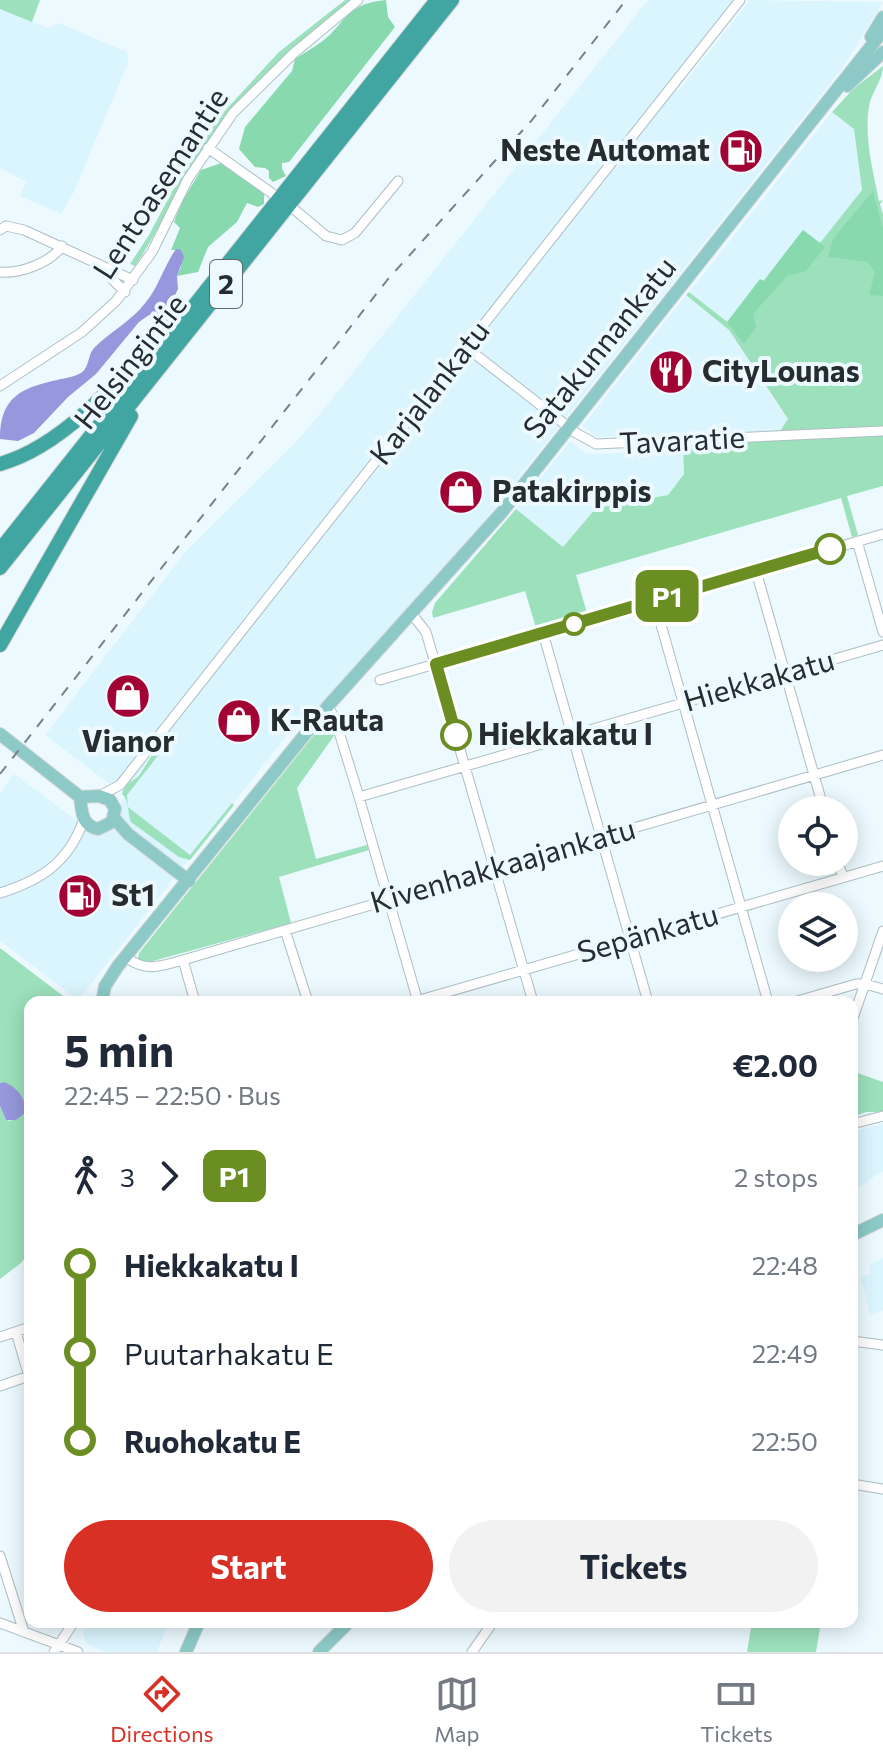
<!DOCTYPE html>
<meta charset="utf-8">
<style>
:root{--surface:#fff;--page:#f2f2f3;--text:#1f2937;--muted:#747a83;--line:#e0e1e3;--accent:#d93025}
body{margin:0;font-family:Commissioner,sans-serif;background:var(--page);color:var(--text);height:100vh;display:flex;flex-direction:column;font-size:30px;white-space:nowrap}
*{box-sizing:border-box;margin:0}
p{font-size:26px;color:var(--muted)}
.icon{flex:none;width:44px;height:44px;fill:none;stroke:currentColor;stroke-width:2;stroke-linecap:round;stroke-linejoin:round}
.map{position:relative;flex:1;overflow:hidden}
.details{position:absolute;left:24px;top:996px;width:834px;height:632px;display:flex;flex-direction:column;background:var(--surface);border-radius:16px;box-shadow:0 4px 20px #0003}
.details>*{flex:none}
.badge{padding:0 16px;border-radius:12px;font-size:28px;line-height:52px}
.buttons{position:absolute;left:778px;top:796px;display:grid;gap:16px}
.buttons a{display:grid;place-items:center;width:80px;height:80px;border-radius:50%;background:var(--surface);box-shadow:0 4px 20px #0003;font-size:40px}
.map>.badge{position:absolute;translate:-50% -50%;box-shadow:0 0 0 4px #fff}
.legs{display:flex;align-items:center;gap:12px;height:88px;padding:0 40px;font-size:26px}
.legs p{margin-inline-start:auto}
.head{display:flex;align-items:center;justify-content:space-between;height:136px;padding:0 40px}
h1{font-size:44px;font-weight:700;line-height:60px}
.cta{display:flex;gap:16px;margin-top:auto;padding:16px 40px}
.cta a{flex:1;height:92px;border-radius:48px;background:var(--accent);color:#fff;font-size:32px;font-weight:700;line-height:92px;text-align:center}
.cta a+a{background:var(--page);color:var(--text)}
ul{padding:0 40px;list-style:none}
li{display:flex;align-items:center;gap:28px;height:88px;font-size:30px}
li i{display:grid;place-items:center;width:12px;height:100%;margin:0 10px;background:currentColor}
li i::after{content:'';width:20px;height:20px;margin:-10px;border:6px solid;border-radius:50%;background:var(--surface)}
li p{margin-inline-start:auto}
li:first-child i{background:linear-gradient(#0000 50%,currentColor 0)}
li:last-child i{background:linear-gradient(currentColor 50%,#0000 0)}
.dock{display:flex;justify-content:space-around;align-items:center;height:112px;border-top:2px solid var(--line);background:var(--surface);font-size:22px;color:var(--muted)}
.dock a{display:grid;justify-items:center;gap:4px}
.dock .active{color:var(--accent)}
.map>svg:first-child{display:block}
.built{fill:#dbf5fe}
.green{fill:#9de1bc}
.forest{fill:#88d9ae}
.water{fill:#9697dc}
.lines{fill:none;stroke-linecap:round;stroke-linejoin:round}
.minor-casing{stroke:#adbec4;stroke-width:11}
.major-casing{stroke:#d4d5d5;stroke-width:14}
.highway-casing{stroke:#d4d5d5;stroke-width:16}
.minor{stroke:#fff;stroke-width:9}
.major{stroke:#8dcac7;stroke-width:12}
.highway{stroke:#41a6a1;stroke-width:14}
.rail{stroke:#788185;stroke-width:2;stroke-dasharray:10 10;stroke-linecap:butt}
.line-1-casing{stroke:#fff;stroke-width:18}
.line-1{stroke:#6b8e23;stroke-width:12}
.stop-1-dot{fill:#fff;stroke:#6b8e23;stroke-width:4}
.labels{text-anchor:middle;stroke-width:8;stroke-linejoin:round;paint-order:stroke}
.shield{fill:#ecfaff;stroke:#616a6d;stroke-width:2}
.shield-label{font-size:28px;font-weight:bold;fill:#262c2f}
.poi-label{font-size:30px;font-weight:bold;fill:#262c2f;stroke:#ecfaff;text-anchor:start}
.street-label{font-size:30px;fill:#262c2f;stroke:#ecfaff}
.stop-label{font-size:30px;font-weight:bold;fill:#262c2f;stroke:#ecfaff;text-anchor:start}
</style>
<div class="map">
<svg width="883" height="1652" viewBox="0 0 883 1652">
<rect width="100%" height="100%" fill="#ecfaff"/>
<path class="built" d="M0 0 33 22 48 28 59 23 127 52 128 63 72 196 61 214 20 196 26 182 0 168Z
M648 0H736L670 83 678 91 750 0 883 2 844 66 478 529 315 712 310 706 78 1000 0 941V793L14 774 96 835 127 794 112 786 45 735 186 551 297 441 329 403Z
M832 112 854 129 862 190 820 244 804 231 730 324 689 292Z
M686 295 729 330 788 420 780 431 597 437 582 426Z
M570 441 587 454 683 451 684 474 668 495 596 508 563 547 516 509Z
M883 1124V1172L879 1173 852 1193V1132Z
M883 1258V1311L870 1314 861 1277 870 1274V1265Z
M90 1622H166L167 1626 157 1652H105L86 1643 83 1632Z"/>
<path class="green" d="M0 0H40L32 22 0 9Z
M345 0H353C299 44 247 86 207 143 179 181 162 227 135 266L130 264 149 235 177 182 220 116 279 52Z
M883 66C883 80 871 92 869 107 864 137 873 171 879 201L883 200 880 204 883 214V426L780 431 788 419 729 330 686 295 689 292 730 324 803 230 820 243 862 190 854 129 832 112 853 89Z
M883 435V486L847 496 858 535 852 537 841 498 576 575 587 613 536 628 525 591 433 618 432 612 435 603 516 509 563 547 596 508 668 495 684 474 683 445Z
M326 720 336 733 297 788 316 859 367 845 369 850 279 877 291 923 142 964 138 959 139 953Z
M159 744 164 748 127 795 128 807 190 855 232 803 234 805 190 860 179 857 131 822C127 813 130 801 122 794 128 780 129 784 139 776Z
M0 948 71 1002H30V1251L21 1263 0 1279V1106L6 1120 11 1121 4 1082 0 1083Z
M852 1071 883 1082V1112H866L852 1117Z
M752 1622H821L816 1652H747Z"/>
<path class="forest" d="M386 0 388 17 395 27 289 162 282 163V169L286 176 273 182 269 178V171L265 168 255 167 239 149 245 127 292 71 295 59C302 54 310 50 317 45 346 26 342 4 386 0Z
M221 163 232 167 264 193V204L258 207 247 203 237 222 208 247 198 272 177 276 181 267V250H171L180 228 174 222 182 202 201 170Z
M873 191 883 229V296L869 295 875 273 868 262 828 257 833 239Z
M803 230 825 247 806 271 787 276 753 314 756 327 744 344 727 322 760 279 764 281Z"/>
<path class="water" d="M176 249 181 250 184 257 177 276 178 289 171 303 156 315H149L139 322 96 374 68 397 34 433 18 441 0 439C0 398 20 388 57 380 65 378 74 377 81 373 90 367 87 355 95 347 111 331 132 321 146 302 159 286 164 266 176 249Z
M4 1082C17 1087 27 1099 25 1113L16 1120H6L0 1106V1083Z"/>
<g class="lines">
<g class="minor-casing">
<path id="minor" d="M208 148 273 194
M295 210 326 236 342 240 355 233 398 181
M0 230 6 226 24 230 133 280
M109 271 112 279 125 292
M0 272C20 274 50 263 62 246
M466 347 576 433 596 444 883 431
M0 386 82 332 116 301 152 252 188 179 233 113 294 53 358 0
M857 541 883 632
M756 571 824 810
M654 600 768 1002
M411 613 426 632 533 1002
M543 633 648 1002
M380 680 883 534
M328 706 335 719 359 797 418 1002
M99 796 120 785 740 0
M359 797 883 645
M838 862 843 877
M0 893C42 880 69 862 84 819
M285 930 308 1002
M126 957C146 973 160 966 183 960L883 755
M183 960 195 1002
M413 1002 883 866
M794 1002 856 984H865L883 989
M852 1021 883 931
M852 1124 883 1116
M16 1332 30 1380
M0 1337 30 1327
M852 1341 883 1345
M0 1386 29 1376
M852 1484 883 1489
M0 1556 24 1632
M0 1623 78 1652
M54 1652 74 1622
M472 1652 493 1622"/>
</g>
<g class="major-casing">
<path id="major" d="M871 37 883 17
M847 86 883 52
M0 734 80 797 99 796 110 800 115 809 112 822 98 829C81 825 82 811 80 797
M114 818 128 834 189 881
M102 1002 105 986 118 966 328 706 502 512 883 31
M852 1235 883 1220
M186 1652 199 1622
M319 1652 349 1622"/>
</g>
<g class="highway-casing">
<path id="highway" d="M0 464C65 446 123 376 167 327
M0 550 437 0
M0 568 452 0
M0 645 131 416"/>
</g>
<use href="#minor" class="minor"/>
<use href="#major" class="major"/>
<use href="#highway" class="highway"/>
<path class="rail" d="M0 774 388 279 532 120 626 0"/>
</g>
<g class="lines">
<g class="line-1-casing">
<path id="line-1" d="M456 735 436 664 830 549"/>
</g>
<use href="#line-1" class="line-1"/>
</g>
<defs>
<g id="fuel-disc" transform="scale(2.3)"><circle r="9.5" fill="#a20335" stroke="#ecfaff"/><path d="M-5.5-6h7V0h2V4h1.3V-2.5L3-4.5l.8-.8L6-3V5H2.5V1h-1V6h-7ZM-4.2-4.7v3.2H.2V-4.7Z" fill="#fff"/></g>
<g id="restaurant-disc" transform="scale(2.3)"><circle r="9.5" fill="#a20335" stroke="#ecfaff"/><path d="M-5-6h1v4h1v-4h1v4h1v-4h1v5L-1.5 .5V6h-2V.5L-5-1ZM5-6V6H3V1.5H1.5Q1.5-4 5-6Z" fill="#fff"/></g>
<g id="shop-disc" transform="scale(2.3)"><circle r="9.5" fill="#a20335" stroke="#ecfaff"/><path d="M-5-2.5h2.3a2.7 3.5 0 0 1 5.4 0H5L5.5 6h-11ZM-1.5-2.5h3a1.5 2.3 0 0 0-3 0Z" fill="#fff"/></g>
</defs>
<g fill-rule="evenodd">
<use href="#fuel-disc" x="741" y="151"/>
<use href="#restaurant-disc" x="671" y="372"/>
<use href="#shop-disc" x="461" y="492"/>
<use href="#shop-disc" x="128" y="696"/>
<use href="#shop-disc" x="239" y="721"/>
<use href="#fuel-disc" x="80" y="896"/>
</g>
<g class="stop-1-dot">
<circle cx="830" cy="549" r="14"/>
<circle cx="574" cy="624" r="10"/>
<circle cx="456" cy="735" r="14"/>
</g>
<g class="labels">
<rect class="shield" x="210" y="260" width="32" height="48" rx="6"/>
<g class="shield-label">
<text x="226" y="294">2</text>
</g>
<g class="poi-label">
<text x="710" y="161" text-anchor="end">Neste Automat</text>
<text x="702" y="382">CityLounas</text>
<text x="492" y="502">Patakirppis</text>
<text x="270" y="731">K-Rauta</text>
<text x="128" y="752" text-anchor="middle">Vianor</text>
<text x="111" y="906">St1</text>
</g>
<g class="street-label">
<text transform="translate(161 184) rotate(-57)" y="10">Lentoasemantie</text>
<text transform="translate(600 348) rotate(-51)" y="10">Satakunnankatu</text>
<text transform="translate(131 362) rotate(-52)" y="10">Helsingintie</text>
<text transform="translate(430 393) rotate(-52)" y="10">Karjalankatu</text>
<text transform="translate(682 441) rotate(-3)" y="10">Tavaratie</text>
<text transform="translate(759 681) rotate(-16)" y="10">Hiekkakatu</text>
<text transform="translate(503 866) rotate(-16)" y="10">Kivenhakkaajankatu</text>
<text transform="translate(648 934) rotate(-16)" y="10">Sepänkatu</text>
</g>
<g class="stop-label">
<text x="478" y="745">Hiekkakatu I</text>
</g>
</g>
</svg>
<div class="buttons">
<a><svg class="icon" aria-label="locate" viewBox="0 0 24 24"><circle cx="12" cy="12" r="6"/><path d="M12 2v4M12 18v4M2 12h4M18 12h4"/></svg></a>
<a><svg class="icon" aria-label="layers" viewBox="0 0 24 24"><path d="M12 4l9 5-9 5-9-5zM3 14l9 5 9-5"/></svg></a>
</div>
<b class="badge" style="left:667px;top:596px;background:#6b8e23;color:#fff">P1</b>
<section class="details">
<div class="head"><div><h1>5 min</h1><p>22:45 – 22:50 · Bus</p></div><b>€2.00</b></div>
<div class="legs"><svg class="icon" aria-label="walk" viewBox="0 0 24 24"><circle cx="13" cy="4" r="2"/><path d="M13 8l-2 6 4 7M11 14l-3 7M7 12l3-4h3l4 4"/></svg>3<svg class="icon" aria-label="forward" viewBox="0 0 24 24"><path d="M9 5l7 7-7 7"/></svg><b class="badge" style="background:#6b8e23;color:#fff">P1</b><p>2 stops</p></div>
<ul>
<li><i style="color:#6b8e23"></i><b>Hiekkakatu I</b><p>22:48</p></li>
<li><i style="color:#6b8e23"></i><span>Puutarhakatu E</span><p>22:49</p></li>
<li><i style="color:#6b8e23"></i><b>Ruohokatu E</b><p>22:50</p></li>
</ul>
<div class="cta"><a>Start</a><a>Tickets</a></div>
</section>
</div>
<nav class="dock">
<a class="active"><svg class="icon" aria-label="directions" viewBox="0 0 24 24"><path d="M12 3l9 9-9 9-9-9zM9 14v-3h6M13 9l2 2-2 2"/></svg>Directions</a>
<a><svg class="icon" aria-label="map" viewBox="0 0 24 24"><path d="M3 6l6-2 6 2 6-2v14l-6 2-6-2-6 2zM9 4v14M15 6v14"/></svg>Map</a>
<a><svg class="icon" aria-label="tickets" viewBox="0 0 24 24"><path d="M3 7h18v10H3zM15 7v10"/></svg>Tickets</a>
</nav>
